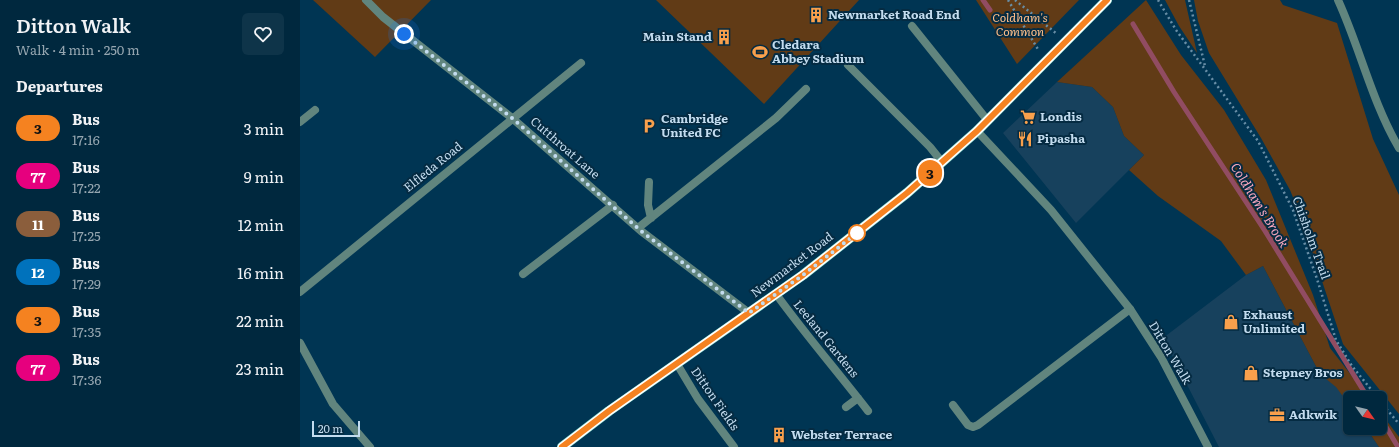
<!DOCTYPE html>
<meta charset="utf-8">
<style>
:root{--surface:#00283e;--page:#0e3449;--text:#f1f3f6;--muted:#95a6b0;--line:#224458}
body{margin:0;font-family:Literata,serif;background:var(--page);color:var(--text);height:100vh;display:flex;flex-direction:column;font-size:15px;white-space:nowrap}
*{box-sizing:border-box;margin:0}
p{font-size:13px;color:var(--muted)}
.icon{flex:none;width:22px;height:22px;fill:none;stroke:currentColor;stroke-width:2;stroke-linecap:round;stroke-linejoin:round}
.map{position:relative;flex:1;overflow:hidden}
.side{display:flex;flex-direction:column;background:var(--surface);width:300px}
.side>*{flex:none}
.badge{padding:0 8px;border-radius:13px;font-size:14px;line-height:26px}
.needle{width:26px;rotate:124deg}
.fabs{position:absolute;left:1043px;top:391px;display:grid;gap:8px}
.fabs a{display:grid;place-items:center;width:44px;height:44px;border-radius:6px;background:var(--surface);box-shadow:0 1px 3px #0004,0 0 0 1px var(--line);font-size:20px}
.scale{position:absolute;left:12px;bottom:10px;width:48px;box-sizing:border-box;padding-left:4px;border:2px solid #c3dcef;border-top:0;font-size:11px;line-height:14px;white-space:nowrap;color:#c3dcef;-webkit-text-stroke:3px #052b42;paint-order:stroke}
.you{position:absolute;width:20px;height:20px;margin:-10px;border:3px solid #fff;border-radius:50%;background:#1a73e8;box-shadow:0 0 0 6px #1a73e833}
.map>.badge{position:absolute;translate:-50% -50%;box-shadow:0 0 0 2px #fff}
h2{padding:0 16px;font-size:15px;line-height:36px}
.round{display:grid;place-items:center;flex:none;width:42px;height:42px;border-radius:6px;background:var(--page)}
.overview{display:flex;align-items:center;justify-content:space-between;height:68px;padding:0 16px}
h1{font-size:19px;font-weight:600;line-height:30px}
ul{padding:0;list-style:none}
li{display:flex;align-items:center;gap:12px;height:48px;padding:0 16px}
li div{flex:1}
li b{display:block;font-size:15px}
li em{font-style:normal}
li .badge{min-width:44px;font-weight:700;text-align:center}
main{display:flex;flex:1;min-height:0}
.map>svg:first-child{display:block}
.built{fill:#17415d}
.green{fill:#613b16}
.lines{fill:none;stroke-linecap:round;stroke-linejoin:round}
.stream{stroke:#914c62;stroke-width:5}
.path{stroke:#688ea6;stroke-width:2.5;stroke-dasharray:2 3;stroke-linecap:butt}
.lane{stroke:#61857e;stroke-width:8}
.street{stroke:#61857e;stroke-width:8}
.primary{stroke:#8ad9ca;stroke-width:10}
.line-casing{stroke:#fff;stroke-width:9}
.line{stroke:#f58220;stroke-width:6}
.walk{stroke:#c3dcef;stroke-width:4;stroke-dasharray:0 7.2}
.stop-dot{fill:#fff;stroke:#f58220;stroke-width:2}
.labels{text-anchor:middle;stroke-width:4;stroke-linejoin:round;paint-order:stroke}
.poi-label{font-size:12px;font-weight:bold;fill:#c3dcef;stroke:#052b42;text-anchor:start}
.park-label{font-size:12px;font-style:italic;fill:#fcbd88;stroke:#052b42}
.street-label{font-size:12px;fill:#c3dcef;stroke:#052b42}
.water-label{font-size:13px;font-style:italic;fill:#f8a7be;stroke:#052b42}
</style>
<main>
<section class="side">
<div class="overview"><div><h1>Ditton Walk</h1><p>Walk · 4 min · 250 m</p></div><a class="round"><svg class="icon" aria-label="heart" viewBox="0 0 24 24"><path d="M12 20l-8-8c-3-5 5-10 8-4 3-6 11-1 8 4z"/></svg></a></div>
<h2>Departures</h2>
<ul>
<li><span class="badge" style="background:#f58220;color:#111">3</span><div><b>Bus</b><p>17:16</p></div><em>3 min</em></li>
<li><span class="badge" style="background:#e6007e;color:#fff">77</span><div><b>Bus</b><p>17:22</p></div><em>9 min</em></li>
<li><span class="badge" style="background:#8b5e3c;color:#fff">11</span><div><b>Bus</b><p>17:25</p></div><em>12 min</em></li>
<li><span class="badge" style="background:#0072bc;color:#fff">12</span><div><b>Bus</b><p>17:29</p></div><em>16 min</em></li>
<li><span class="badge" style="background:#f58220;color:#111">3</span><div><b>Bus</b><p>17:35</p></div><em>22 min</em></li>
<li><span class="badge" style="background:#e6007e;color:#fff">77</span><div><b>Bus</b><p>17:36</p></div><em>23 min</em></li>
</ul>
</section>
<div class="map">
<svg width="1099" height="447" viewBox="0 0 1099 447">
<rect width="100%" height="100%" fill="#003553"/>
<path class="built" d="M757 82 792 87 813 107 824 136 844 155 776 223 703 133Z
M963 266 1020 374 1036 386 1050 406V428H1066L1079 447H919L863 338 946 275Z"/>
<path class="green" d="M13 0H131L75 57Z
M356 0H559L464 104Z
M676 0H779L717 64Z
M846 0 881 55 924 110 966 180 1013 295 1030 348 1069 398H1050V406L1036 387 1020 374 963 266 946 275 921 241 858 196 829 170 844 155 824 136 813 107 792 87 757 82Z
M865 0H885L897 53 879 26Z
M894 0H980L983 5 1037 23 1073 139 1099 195V414L1043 344 999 212 990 190 961 138 909 53 898 21Z
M1080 412 1099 437V447H1079L1066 428H1080Z"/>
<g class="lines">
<path class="stream" d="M683 0 690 10
M833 24 874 92 965 231 1068 398
M1080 417 1098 447"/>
<path class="path" d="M708 0 739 51
M715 0 757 34
M858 0 876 30 958 141 993 210 1017 279 1036 340 1052 366 1078 398
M889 0 905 66
M1080 401 1099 424"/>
<path class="lane" d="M66 0 83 17 212 118 341 231 449 313
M1038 0C1060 48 1072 102 1099 148
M612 26 688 121
M548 65 630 147 642 162
M0 122 15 110
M349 182 348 205 351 218
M338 228 476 118 506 89
M223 274 313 205
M653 405 668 425 673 427 678 425 830 309"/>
<path class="street" d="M677 131 751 210 830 309 861 357 908 447
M0 292 281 63
M476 294C505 334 537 371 568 411
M0 343 33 404 70 447
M377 364 398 399 434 447
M546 407 558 398"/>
<path class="primary" d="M262 447 309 411 503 275 607 193 677 131 807 0"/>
</g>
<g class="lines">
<g class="line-casing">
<path id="line" d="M262 447 309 411 503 275 607 193 677 131 807 0"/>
</g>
<use href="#line" class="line"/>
<path class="walk" d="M104 34 212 118 341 231 449 313 503 275 561 230 557 233"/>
</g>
<defs>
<g id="building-bare" transform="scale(1.2)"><path d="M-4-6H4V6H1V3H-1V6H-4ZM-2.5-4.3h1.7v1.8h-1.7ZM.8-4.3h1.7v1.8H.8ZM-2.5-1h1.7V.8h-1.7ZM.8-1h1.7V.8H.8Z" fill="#f9a04c" stroke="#052b42" stroke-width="2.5" paint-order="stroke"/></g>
<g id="stadium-bare" transform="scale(1.2)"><path d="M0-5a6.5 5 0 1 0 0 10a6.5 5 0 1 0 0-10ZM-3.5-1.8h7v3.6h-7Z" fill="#f9a04c" stroke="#052b42" stroke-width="2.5" paint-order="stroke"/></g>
<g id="supermarket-bare" transform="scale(1.2)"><path d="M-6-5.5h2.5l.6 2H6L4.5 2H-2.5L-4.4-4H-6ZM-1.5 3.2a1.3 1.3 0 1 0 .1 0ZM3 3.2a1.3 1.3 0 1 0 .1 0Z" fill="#f9a04c" stroke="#052b42" stroke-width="2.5" paint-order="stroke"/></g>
<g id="parking-bare" transform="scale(1.2)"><path d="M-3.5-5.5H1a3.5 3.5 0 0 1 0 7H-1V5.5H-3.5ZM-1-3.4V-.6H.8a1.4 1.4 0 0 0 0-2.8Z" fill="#f9a04c" stroke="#052b42" stroke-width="2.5" paint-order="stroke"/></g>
<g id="restaurant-bare" transform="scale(1.2)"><path d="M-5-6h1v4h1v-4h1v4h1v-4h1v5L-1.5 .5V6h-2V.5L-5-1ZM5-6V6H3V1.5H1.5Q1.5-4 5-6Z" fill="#f9a04c" stroke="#052b42" stroke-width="2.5" paint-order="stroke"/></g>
<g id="shop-bare" transform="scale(1.2)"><path d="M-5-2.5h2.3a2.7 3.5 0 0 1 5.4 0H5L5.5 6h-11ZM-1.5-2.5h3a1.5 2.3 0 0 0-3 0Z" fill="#f9a04c" stroke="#052b42" stroke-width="2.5" paint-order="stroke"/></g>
<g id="office-bare" transform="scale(1.2)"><path d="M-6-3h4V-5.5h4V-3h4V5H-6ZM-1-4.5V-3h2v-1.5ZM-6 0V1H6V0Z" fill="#f9a04c" stroke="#052b42" stroke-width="2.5" paint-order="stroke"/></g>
</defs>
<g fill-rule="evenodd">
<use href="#building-bare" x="516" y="15"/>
<use href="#building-bare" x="424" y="37"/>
<use href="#stadium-bare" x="460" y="52"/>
<use href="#supermarket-bare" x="728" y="117"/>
<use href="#parking-bare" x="349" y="126"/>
<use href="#restaurant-bare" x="725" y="139"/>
<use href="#shop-bare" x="931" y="322"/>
<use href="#shop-bare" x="951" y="373"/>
<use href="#office-bare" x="977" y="415"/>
<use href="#building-bare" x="479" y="435"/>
</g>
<circle class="stop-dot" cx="557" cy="233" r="8"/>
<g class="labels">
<g class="poi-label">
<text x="528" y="19">Newmarket Road End</text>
<text x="412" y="41" text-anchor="end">Main Stand</text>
<text x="472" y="49">Cledara<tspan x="472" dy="14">Abbey Stadium</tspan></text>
<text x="740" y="121">Londis</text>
<text x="361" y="123">Cambridge<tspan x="361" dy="14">United FC</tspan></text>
<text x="737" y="143">Pipasha</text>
<text x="943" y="319">Exhaust<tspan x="943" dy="14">Unlimited</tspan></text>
<text x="963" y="377">Stepney Bros</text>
<text x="989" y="419">Adkwik</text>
<text x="491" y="439">Webster Terrace</text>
</g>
<g class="park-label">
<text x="720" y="22">Coldham's<tspan x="720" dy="14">Common</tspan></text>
</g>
<g class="street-label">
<text transform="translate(265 148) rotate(41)" y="4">Cutthroat Lane</text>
<text transform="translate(133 167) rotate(-39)" y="4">Elfleda Road</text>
<text transform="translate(1011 238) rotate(70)" y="4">Chisholm Trail</text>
<text transform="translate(492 265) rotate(-37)" y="4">Newmarket Road</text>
<text transform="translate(526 339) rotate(51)" y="4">Leeland Gardens</text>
<text transform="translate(870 353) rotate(59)" y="4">Ditton Walk</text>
<text transform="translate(415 399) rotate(55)" y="4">Ditton Fields</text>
</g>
<g class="water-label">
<text transform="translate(960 205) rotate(58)" y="5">Coldham's Brook</text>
</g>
</g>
</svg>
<div class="fabs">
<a><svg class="needle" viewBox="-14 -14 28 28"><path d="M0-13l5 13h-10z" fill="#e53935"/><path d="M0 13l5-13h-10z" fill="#95a6b0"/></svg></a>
</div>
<div class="scale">20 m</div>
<div class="you" style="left:104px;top:34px"></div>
<b class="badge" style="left:630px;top:173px;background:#f58220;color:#111">3</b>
</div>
</main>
